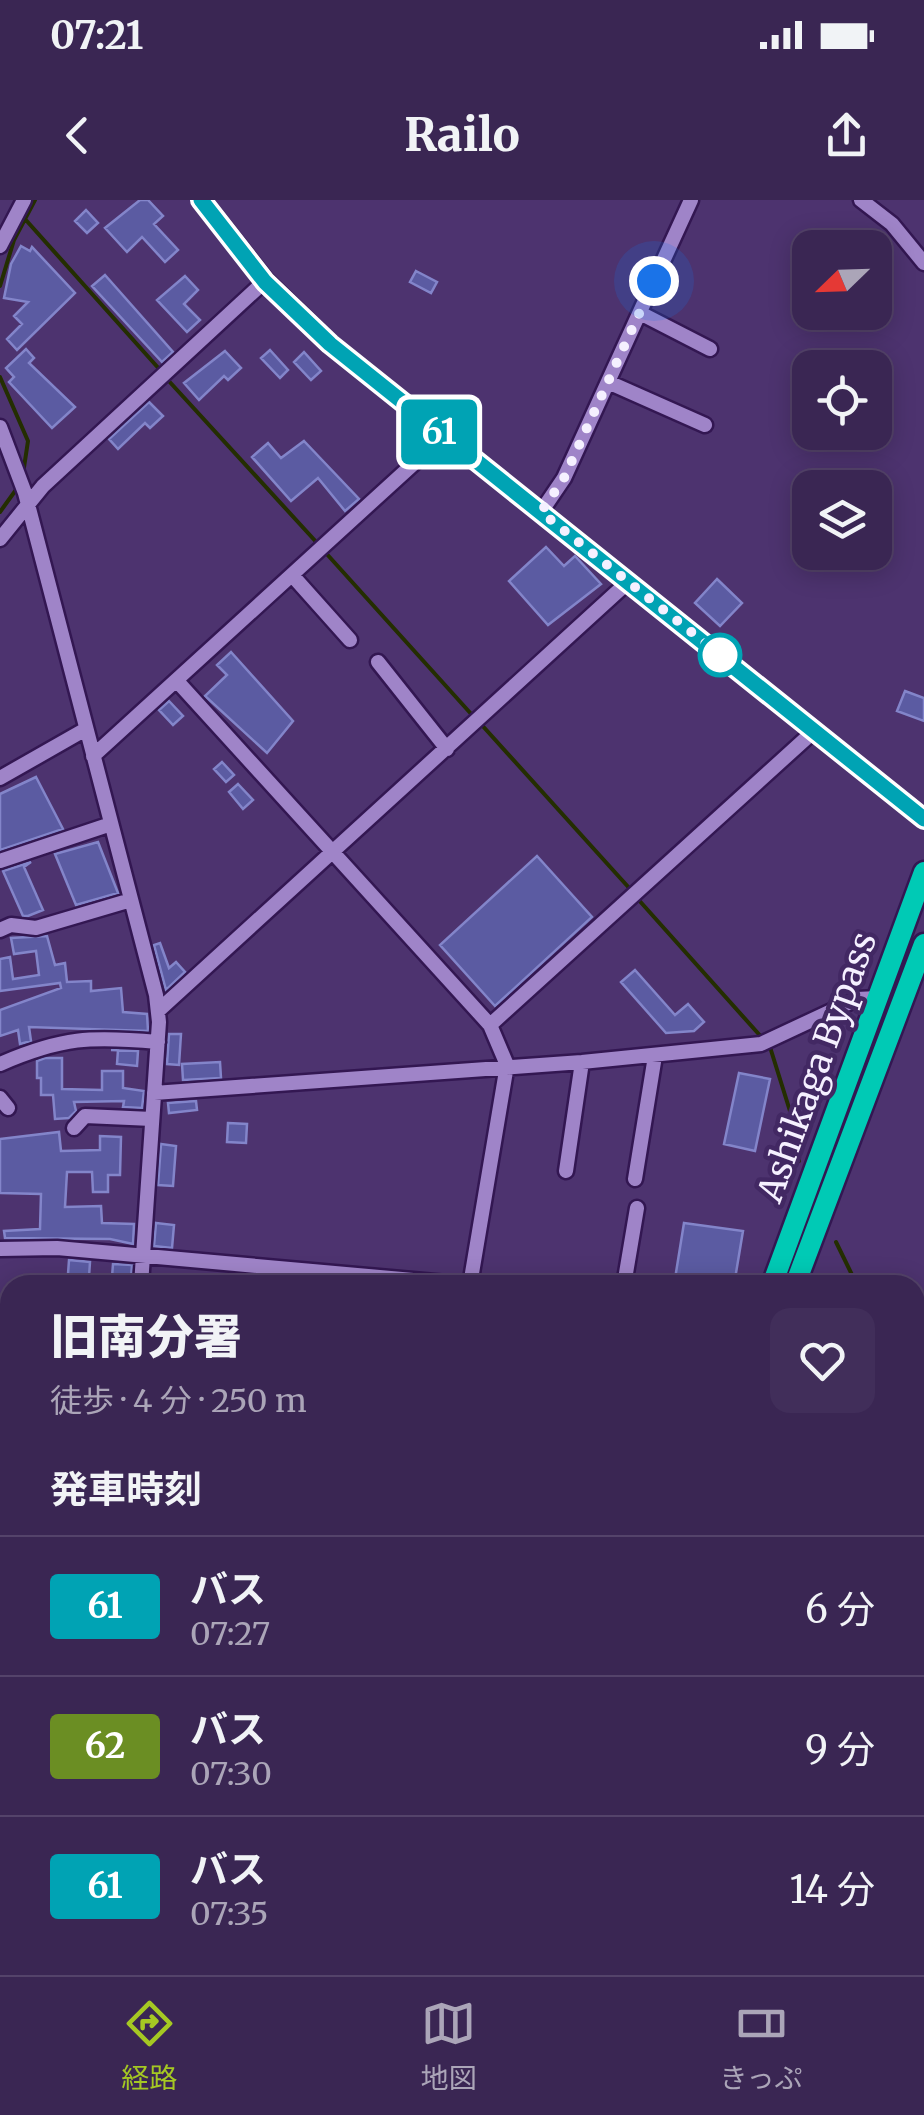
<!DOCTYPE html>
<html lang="ja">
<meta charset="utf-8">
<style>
:root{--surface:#3a2653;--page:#412e5a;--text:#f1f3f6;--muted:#aba5b8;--line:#54436a;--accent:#a5c823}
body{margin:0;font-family:Merriweather,"Noto Sans JP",serif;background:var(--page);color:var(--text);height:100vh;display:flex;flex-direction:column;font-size:38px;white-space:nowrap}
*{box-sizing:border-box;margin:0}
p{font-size:32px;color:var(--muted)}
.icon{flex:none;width:55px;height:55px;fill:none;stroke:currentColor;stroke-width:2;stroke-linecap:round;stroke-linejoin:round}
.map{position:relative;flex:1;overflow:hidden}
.sheet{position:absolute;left:0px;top:1075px;width:925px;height:700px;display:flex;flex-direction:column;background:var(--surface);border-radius:30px 30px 0 0;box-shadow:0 5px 25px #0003,0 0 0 2px var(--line)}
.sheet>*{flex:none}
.badge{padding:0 20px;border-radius:8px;font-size:35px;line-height:65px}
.needle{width:65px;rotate:247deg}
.buttons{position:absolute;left:792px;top:30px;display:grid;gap:20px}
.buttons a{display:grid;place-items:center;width:100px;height:100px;border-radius:20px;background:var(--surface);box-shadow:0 5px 25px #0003,0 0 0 2px var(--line);font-size:50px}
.you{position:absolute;width:50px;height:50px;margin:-25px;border:8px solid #fff;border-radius:50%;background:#1a73e8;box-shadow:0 0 0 15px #1a73e833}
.map>.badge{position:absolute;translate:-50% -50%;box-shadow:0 0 0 5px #fff}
h2{padding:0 50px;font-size:38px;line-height:90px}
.round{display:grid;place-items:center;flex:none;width:105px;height:105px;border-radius:20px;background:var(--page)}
.headline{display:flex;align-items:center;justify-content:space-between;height:170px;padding:0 50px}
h1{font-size:48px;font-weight:800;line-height:75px}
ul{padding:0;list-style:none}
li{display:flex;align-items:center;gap:30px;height:140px;padding:0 50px;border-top:2px solid var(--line)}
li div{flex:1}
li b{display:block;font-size:38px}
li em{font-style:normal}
li .badge{min-width:110px;font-weight:700;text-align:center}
.status{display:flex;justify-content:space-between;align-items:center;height:70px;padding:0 50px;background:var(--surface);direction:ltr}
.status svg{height:28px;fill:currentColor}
header{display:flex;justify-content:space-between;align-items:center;height:130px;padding:0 50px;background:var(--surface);font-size:45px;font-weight:800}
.tabs{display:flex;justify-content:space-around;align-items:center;height:140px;border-top:2px solid var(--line);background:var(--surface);font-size:28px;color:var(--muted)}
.tabs a{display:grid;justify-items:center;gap:5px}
.tabs .selected{color:var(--accent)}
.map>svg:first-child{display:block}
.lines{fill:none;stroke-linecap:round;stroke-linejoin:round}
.stream{stroke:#242e01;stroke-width:4}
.building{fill:#5b5ba2;stroke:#8385ca;stroke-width:2.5}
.minor-casing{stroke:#331752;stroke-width:19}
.major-casing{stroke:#331752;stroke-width:22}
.highway-casing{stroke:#331752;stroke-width:25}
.minor{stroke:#9f84c8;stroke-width:14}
.major{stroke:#40aebd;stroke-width:18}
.highway{stroke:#00cab5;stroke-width:20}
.line-casing{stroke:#fff;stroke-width:22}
.line{stroke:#00a3b4;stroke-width:15}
.walk{stroke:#f5f0ff;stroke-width:10;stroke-dasharray:0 18}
.stop-dot{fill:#fff;stroke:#00a3b4;stroke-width:5}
.labels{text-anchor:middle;stroke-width:9;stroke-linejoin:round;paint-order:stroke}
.street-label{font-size:35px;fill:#f5f0ff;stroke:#422863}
</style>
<div class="status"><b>07:21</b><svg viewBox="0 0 49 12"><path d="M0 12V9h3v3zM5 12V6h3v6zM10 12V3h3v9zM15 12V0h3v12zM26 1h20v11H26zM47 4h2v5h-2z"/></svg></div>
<header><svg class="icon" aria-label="back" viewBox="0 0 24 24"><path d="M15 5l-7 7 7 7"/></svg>Railo<svg class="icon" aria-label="share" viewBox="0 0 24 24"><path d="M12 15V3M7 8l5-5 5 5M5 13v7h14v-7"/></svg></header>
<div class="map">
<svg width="924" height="1775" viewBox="0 0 924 1775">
<rect width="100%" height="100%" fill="#4d336f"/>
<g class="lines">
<path class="stream" d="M25 19 161 171
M0 86 14 40 35 0
M0 177 28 241 23 274
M167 179 319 345
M0 312 18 287
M325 352 473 516
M480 523 631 690
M637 698 764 840
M770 847 799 940V961
M836 1042 857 1085
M661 1775 662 1765"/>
</g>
<path class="building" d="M140 0H148L163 16 154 24 178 50 165 62 142 37 127 52 105 28Z
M86 10 98 23 87 33 75 21Z
M21 46 30 51 32 47 75 93 17 150 7 139 22 124 14 116 28 102 4 98 11 64Z
M416 71 437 82 431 93 410 82Z
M105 75 173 152 162 162 92 86Z
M185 76 198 90 184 104 200 120 187 132 157 100Z
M26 149 34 158 29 163 75 207 52 228 9 182 14 177 6 168Z
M270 150 288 170 280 178 261 158Z
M225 151 241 168 228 180 224 176 199 200 184 183Z
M304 152 321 171 311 180 294 162Z
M149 202 163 216 150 228 145 223 118 249 109 239Z
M304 241 359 299 345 311 318 278 291 301 252 257 268 243 281 258Z
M546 347 564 366 575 356 601 384 548 425 509 381Z
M717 379 742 403 720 426 695 403Z
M231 452 293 521 267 553 205 496 227 475 217 465Z
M905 491 924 498V521L897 511Z
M169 501 183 516 173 525 159 510Z
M222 562 234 575 226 582 214 569Z
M36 577 63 629 0 650V594Z
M238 584 253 600 243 609 229 592Z
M98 642 118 693 76 705 55 654Z
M537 656 592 717 495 806 440 745Z
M31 662 24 667 43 710 28 716H23L3 671Z
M47 736 55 765 65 763 67 782 91 781V791L121 788 123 812 147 814 148 831 29 827 31 841 20 844 18 830 0 836V810L61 788 60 783 0 791V759L10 757 13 779 39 775 36 751 14 754 11 738Z
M160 743 169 768 176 762 185 772 166 790 154 745Z
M635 770 675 815 688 804 704 822 694 831 666 833 621 782Z
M169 834H181L179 865 167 864Z
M111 850 138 851 137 866 117 864 118 850Z
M45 858H62V889L102 890V871H123V888L144 891 142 908 123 907 124 901 74 902 76 911 69 918 55 919 53 895H41V878H37V861Z
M220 862 221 878 183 880 182 864Z
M739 873 770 879 755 951 724 944Z
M196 901 197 910 169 913 168 903Z
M228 923 247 924 246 943 227 942Z
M59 932 61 951 100 950V936L121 937 120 975H108V992H93L92 972H67L65 1007 101 1006 102 1023 134 1024 133 1044 110 1039 5 1038 4 1031 40 1029 41 994 0 993V939Z
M161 944 176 946 173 986 158 985Z
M156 1023 174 1025 172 1048 154 1046Z
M684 1023 743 1031 734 1085H674Z
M69 1060 90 1062 89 1077 68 1074Z
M113 1064 132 1065 131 1077H112Z"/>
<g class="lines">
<g class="minor-casing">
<path id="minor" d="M861 0 892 24 924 63
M0 46 24 0
M640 113 710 149
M608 182 705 225
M0 227 25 293 156 795 159 822 141 1085
M541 312 564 278 691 0
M0 339 43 286 265 81
M292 375 350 440
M378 462 447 549
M177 481 490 825 507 865 470 1085
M93 556 444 236
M0 578 86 529
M0 661 111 624
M0 730 11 725 36 728 131 700
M158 811 628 382
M490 825 813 532
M0 864C62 837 91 836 158 842
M154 893 582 862 761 844 857 799 878 798
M0 898 8 908
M74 928 85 916 152 919
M566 971 582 862
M635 979 655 856
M0 1049 57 1048 469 1085
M624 1085 637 1008
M0 1155 10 1153
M0 1260 10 1259
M915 1471 924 1478
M0 1479 10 1485
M915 1645 924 1639
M915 1697 924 1691
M0 1759 24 1775
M0 1764 10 1737
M196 1765 210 1775
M451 1765 467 1775
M827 1765 834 1775
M111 1775 117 1765
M407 1775 414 1765
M801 1775 815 1765"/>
</g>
<g class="major-casing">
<path id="major" d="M201 0 265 81 330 144 924 619"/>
</g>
<g class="highway-casing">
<path id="highway" d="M772 1085 924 672
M795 1085 924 744
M615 1775 616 1765
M635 1775 636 1765"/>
</g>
<use href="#minor" class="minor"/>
<use href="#major" class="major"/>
<use href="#highway" class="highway"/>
</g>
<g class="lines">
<g class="line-casing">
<path id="line" d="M201 0 265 82 330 144 924 619"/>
</g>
<use href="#line" class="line"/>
<path class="walk" d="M654 81 564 278 541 312 730 463 720 455"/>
</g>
<circle class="stop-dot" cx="720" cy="455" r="20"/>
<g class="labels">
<g class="street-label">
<text transform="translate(817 867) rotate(-70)" y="12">Ashikaga Bypass</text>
</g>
</g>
</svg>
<div class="buttons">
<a><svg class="needle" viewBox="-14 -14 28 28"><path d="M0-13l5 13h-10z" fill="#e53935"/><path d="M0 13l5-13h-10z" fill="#aba5b8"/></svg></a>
<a><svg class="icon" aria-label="locate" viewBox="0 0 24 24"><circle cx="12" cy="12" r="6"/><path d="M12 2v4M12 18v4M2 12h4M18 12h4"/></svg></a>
<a><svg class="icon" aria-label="layers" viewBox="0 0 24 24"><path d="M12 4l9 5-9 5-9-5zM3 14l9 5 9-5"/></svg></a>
</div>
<div class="you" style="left:654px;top:81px"></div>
<b class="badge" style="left:439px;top:232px;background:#00a3b4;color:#fff">61</b>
<section class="sheet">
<div class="headline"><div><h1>旧南分署</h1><p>徒歩 · 4 分 · 250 m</p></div><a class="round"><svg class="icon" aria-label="heart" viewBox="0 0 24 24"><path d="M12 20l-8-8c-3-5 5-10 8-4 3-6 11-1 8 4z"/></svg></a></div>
<h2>発車時刻</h2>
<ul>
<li><span class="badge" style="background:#00a3b4;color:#fff">61</span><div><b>バス</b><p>07:27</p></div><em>6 分</em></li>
<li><span class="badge" style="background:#6b8e23;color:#fff">62</span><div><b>バス</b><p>07:30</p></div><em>9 分</em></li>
<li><span class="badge" style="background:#00a3b4;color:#fff">61</span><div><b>バス</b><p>07:35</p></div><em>14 分</em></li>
</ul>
</section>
</div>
<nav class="tabs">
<a class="selected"><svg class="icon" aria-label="directions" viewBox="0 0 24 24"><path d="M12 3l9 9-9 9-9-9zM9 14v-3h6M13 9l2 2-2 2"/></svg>経路</a>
<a><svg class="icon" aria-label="map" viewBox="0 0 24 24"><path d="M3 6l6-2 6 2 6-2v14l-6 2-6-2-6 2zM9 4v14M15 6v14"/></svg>地図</a>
<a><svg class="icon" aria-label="tickets" viewBox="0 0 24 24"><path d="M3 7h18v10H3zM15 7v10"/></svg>きっぷ</a>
</nav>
